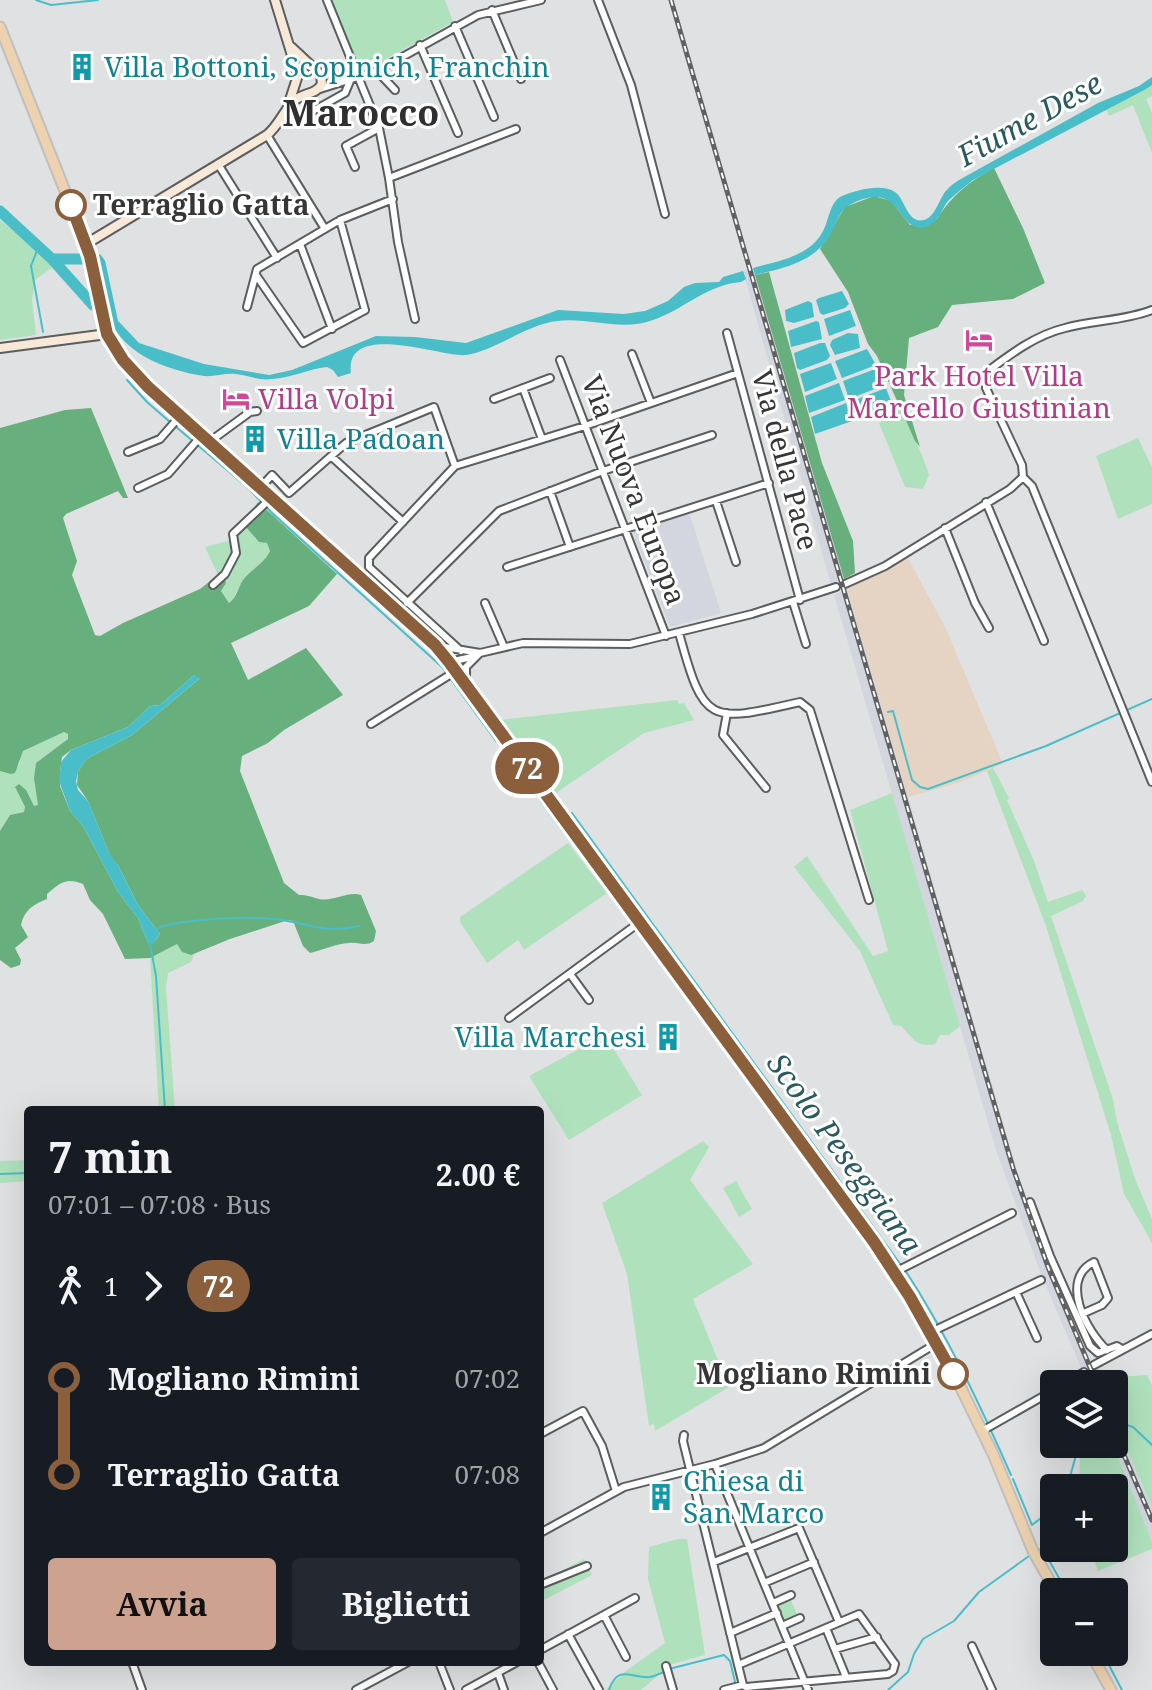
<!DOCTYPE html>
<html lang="it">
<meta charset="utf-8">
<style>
:root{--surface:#171b24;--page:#242831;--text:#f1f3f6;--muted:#9ea1a6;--accent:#cea290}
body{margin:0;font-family:"Noto Serif",serif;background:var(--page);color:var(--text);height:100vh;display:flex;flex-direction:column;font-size:30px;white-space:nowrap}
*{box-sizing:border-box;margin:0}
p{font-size:26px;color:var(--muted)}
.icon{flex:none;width:44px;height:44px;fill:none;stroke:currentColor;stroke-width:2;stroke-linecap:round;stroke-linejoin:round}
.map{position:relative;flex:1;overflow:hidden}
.sheet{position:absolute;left:24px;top:1106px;width:520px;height:560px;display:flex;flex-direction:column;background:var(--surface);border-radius:8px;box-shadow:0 8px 32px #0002}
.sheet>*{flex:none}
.badge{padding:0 16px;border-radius:26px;font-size:28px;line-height:52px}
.controls{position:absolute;left:1040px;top:1370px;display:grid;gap:16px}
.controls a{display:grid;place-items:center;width:88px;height:88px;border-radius:8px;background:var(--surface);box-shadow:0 8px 32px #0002;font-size:40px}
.map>.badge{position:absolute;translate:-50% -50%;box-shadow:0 0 0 4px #fff}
.legs{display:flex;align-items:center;gap:12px;height:88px;padding:0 24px;font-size:26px}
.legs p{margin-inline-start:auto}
.summary{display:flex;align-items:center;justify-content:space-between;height:136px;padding:0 24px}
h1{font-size:44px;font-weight:700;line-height:60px}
.button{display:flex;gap:16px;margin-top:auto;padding:16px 24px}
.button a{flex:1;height:92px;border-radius:8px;background:var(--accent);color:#111;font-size:32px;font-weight:700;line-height:92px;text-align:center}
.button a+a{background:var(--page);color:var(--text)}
ul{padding:0 24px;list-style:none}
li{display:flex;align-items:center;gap:28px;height:96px;font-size:30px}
li i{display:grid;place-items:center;width:12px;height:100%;margin:0 10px;background:currentColor}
li i::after{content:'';width:20px;height:20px;margin:-10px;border:6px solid;border-radius:50%;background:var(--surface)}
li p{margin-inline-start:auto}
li:first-child i{background:linear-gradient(#0000 50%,currentColor 0)}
li:last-child i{background:linear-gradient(currentColor 50%,#0000 0)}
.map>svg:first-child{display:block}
.industrial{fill:#e5d4c3}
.built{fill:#d3d6de}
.green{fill:#b0e1bd}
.forest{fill:#67af7d;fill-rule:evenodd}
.water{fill:#4abec8}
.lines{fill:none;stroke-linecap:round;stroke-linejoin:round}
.stream{stroke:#4abec8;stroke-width:2}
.river{stroke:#4abec8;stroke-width:11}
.street-casing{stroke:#5c5d5e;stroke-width:10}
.secondary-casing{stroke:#5c5d5e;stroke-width:12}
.primary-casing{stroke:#bfbfbf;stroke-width:13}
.street{stroke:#fff;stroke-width:6}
.secondary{stroke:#f7e8d7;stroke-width:8}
.primary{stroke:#eed2b0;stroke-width:9}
.rail-casing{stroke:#606162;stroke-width:5}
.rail{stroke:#fff;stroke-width:2;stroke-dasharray:6;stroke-linecap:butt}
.line-1-casing{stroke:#fff;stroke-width:18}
.line-1{stroke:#8b5e3c;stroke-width:12}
.stop-1-dot{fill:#fff;stroke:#8b5e3c;stroke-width:4}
.labels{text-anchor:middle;stroke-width:6;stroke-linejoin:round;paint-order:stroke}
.culture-label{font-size:28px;fill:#0d838f;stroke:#fff;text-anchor:start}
.stop-label{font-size:28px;font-weight:bold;fill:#363637;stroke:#fff;text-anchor:start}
.hotel-label{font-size:28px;fill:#b23c85;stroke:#fff}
.street-label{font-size:28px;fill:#363637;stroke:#fff}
.water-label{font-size:30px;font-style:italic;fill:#295a5f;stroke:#fff}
.district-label{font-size:36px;font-weight:bold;fill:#2f2f30;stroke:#fff}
</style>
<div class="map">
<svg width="1152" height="1690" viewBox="0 0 1152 1690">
<rect width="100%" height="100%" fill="#e0e1e2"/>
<path class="industrial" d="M907 556 946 629 1003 764 958 783 908 797 847 589Z"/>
<path class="built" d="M753 268 844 579 831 585 743 271Z
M689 512 721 613 670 627 633 533 635 530Z
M847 589 1018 1174 1042 1250 1099 1384H1088L1040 1272 996 1150 834 595Z
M1114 1419 1152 1507V1542L1113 1444Z"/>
<path class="green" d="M330 0H445L453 22 363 72 356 62Z
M1152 85V96L1146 99 1152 113V153L1133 105 1109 116 1106 109Z
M0 220 52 262 90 307 53 267 35 280 32 300 36 335 0 340Z
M900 408C910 431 922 451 929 475L923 489 905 487 879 423Z
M1138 438 1152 467V504L1118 519 1096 456Z
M244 525 256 539 267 543 270 551C264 564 251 569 243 580 237 589 237 596 229 603L221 591 223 575H218L205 547 235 539Z
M677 700 679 704 684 703 694 720 644 733 553 795 500 720Z
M64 732 68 734V739L62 746 39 760 38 805 34 807 15 787 25 807 24 812 10 815 0 831V771L19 765 22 751Z
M993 768 1009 798 1007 800 1034 861 1048 902 1082 890 1086 896 1083 901 1051 916 1113 1099 1117 1122 1135 1179 1152 1219V1243L1124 1194 1111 1135 1046 926 987 771Z
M892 793 960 1026 949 1035H940L935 1044C916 1048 914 1039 901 1026L893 1025 860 951 794 867 807 856 873 956 888 951 850 810Z
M568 843 607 893 524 950 518 940 487 963 460 922V917Z
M177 944 191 955 195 953 191 962 168 973 166 988 175 1110H159L150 958Z
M605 1035 642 1095 569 1140 529 1076Z
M703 1141 709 1147 690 1180 753 1264 693 1299 729 1387 655 1431 654 1424 649 1426 627 1274 602 1203Z
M28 1160V1181L0 1183V1161Z
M736 1181 752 1209 739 1217 723 1188Z
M1091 1366 1118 1377 1147 1375 1152 1385V1507L1114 1419V1384H1099Z
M1086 1444H1113L1152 1542V1549L1098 1571 1090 1548H1114V1488H1079L1080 1459Z
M678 1539H687L705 1655 672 1664 641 1690H605L627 1670 665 1643 648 1579 649 1547Z
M584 1559 592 1575 540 1602V1582Z
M790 1598 798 1617 784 1623 776 1604Z"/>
<path class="forest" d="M994 168 1023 228 1045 283 1013 299 952 305 938 327 909 338 904 395 920 447 915 441 877 356 868 344 848 292 820 249 845 207 874 196 891 201 910 225 937 219C952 195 970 181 994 168Z
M769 272 822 463 853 541 855 573 844 579 755 275Z
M91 408 128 498H123L118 491 66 514 63 518 77 561 72 575 95 635 100 636 123 623 200 589 218 575H223L226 583 221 591 229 603C238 596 237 589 243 580 251 569 264 564 270 551L267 543 259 542 244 525 258 502 337 574 309 606 231 643 248 680 306 648 343 695 284 730 268 743 242 756 240 771 284 883 299 895C308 895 311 897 319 899 333 902 348 891 361 895L376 931 374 941C365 947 359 942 349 943 335 944 323 950 310 953L303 946 293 921 288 920 230 939 191 955 182 952 177 944 150 958 125 959 103 914 90 900 83 884C66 877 60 883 47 894V899C34 904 24 910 21 925L28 937 15 948 21 960 20 965 11 968 0 960V831L10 815 24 812 25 807 15 787 19 784 26 790 34 806 38 805 34 778 36 763 68 739V734L64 732 23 751 15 773 11 774 0 771V428L65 410ZM194 675 199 679 132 735 86 759 78 772 77 785 88 801 111 858 118 865 138 905 160 934 155 941 148 943 138 918 118 892 83 826 70 811 60 786V771L62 757 71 750 128 727 150 706 160 705Z"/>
<path class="water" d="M1152 77V85L1146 89 973 180C965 187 956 193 949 200 941 209 939 223 925 227 897 235 902 175 848 206 839 211 835 228 829 237 812 263 783 268 755 275L753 268C777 261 808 257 822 233 829 222 829 202 842 196 856 190 882 183 895 192 906 200 907 224 924 220 935 217 939 200 945 192 949 187 954 183 959 180L1098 103 1139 86Z
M743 271 746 279 741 282C708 284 683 310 653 320 621 332 590 317 557 321 525 325 497 350 466 355 444 358 344 319 351 373L338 377 333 370 327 367C308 369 291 378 272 379 259 381 248 375 235 374 224 373 214 377 204 376 165 370 116 352 107 309L139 343 204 364 269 375 292 370 376 336 415 337 466 343 558 310 624 314 645 311 668 301 684 287 695 283 719 282 723 277Z
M842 291 849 304 845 308 823 315 820 313 816 300 819 298Z
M808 301 812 303 814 317 794 323 786 321 785 310Z
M850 310 856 326 829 336 824 319Z
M816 321 819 322 822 339 791 347 788 331Z
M848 333 858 334 860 348 835 355 830 345 832 340Z
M820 343H825L830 356 827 360 800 370 797 368 794 353Z
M867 349 876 365 842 378 835 361Z
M831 363 837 379 805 392 800 374Z
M878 368 885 385 849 399 843 381Z
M839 383 845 400 809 413 805 396Z
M886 388 892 404 855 419 850 402Z
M846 403 852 421 815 434 811 417Z
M194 675 200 678 132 735 86 759 78 772 76 781 78 790 88 801 109 853 118 865 138 905 160 934 152 945 148 943 138 918 118 892 83 826 70 811 59 781 61 762 71 750 128 727 150 706 160 705Z"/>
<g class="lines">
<path class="stream" d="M36 0 51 5 98 0
M38 248 31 266 43 332
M127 380 147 402 170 422
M175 426 246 486 272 513 442 667 496 741
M888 712 893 711 912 780 920 787 928 789 1046 746 1152 699
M523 777 631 923
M572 813 901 1265
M157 928C183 919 246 916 274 919 308 922 322 935 359 926
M150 944 156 976 165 1110
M0 1174 28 1173
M905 1270C947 1334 980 1405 1011 1475
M1117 1422 1133 1427 1152 1445
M1013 1479 1032 1525 1054 1508
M1067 1488 1079 1444
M1039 1550 1042 1548 1067 1592
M1102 1652 1122 1690
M669 1669 724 1655 730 1661 737 1690
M609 1690C618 1663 632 1679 650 1677 655 1676 659 1674 664 1672
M888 1690 908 1672 914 1654 923 1639 954 1621 979 1592 1029 1556"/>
<path class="river" d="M0 211 52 259 93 305
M52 259H97L100 263 113 324"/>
<g class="street-casing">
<path id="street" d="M327 0 379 128 389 178 398 242 415 319
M598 0 631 85 665 214
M492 10 521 79
M455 26 494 117
M420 45 458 133
M377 71 395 90
M320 89 377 71 478 15 541 0
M302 117 345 93 350 81
M267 135 325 229
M218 164 277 258
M355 167 346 146 379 128
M389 178 516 129
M300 244 332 329
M256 275 303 343 365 310 340 220
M247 307 257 269 340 220 393 199
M727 333 800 600
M632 354 651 403
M560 360 666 636
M523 388 542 439
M494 399 550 378
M209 442 250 412 257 411
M128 452 160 439 180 416
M332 457 403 522
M1023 477 1032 486 1152 782
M138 488 168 474 202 435
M260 488 272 475 289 493 346 443 434 407 455 466
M550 491 570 547
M716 501 736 562
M986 502 1044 641
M945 528 975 603 989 628
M507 567 769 483
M845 584 885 566 1010 489 1023 477 1022 465 986 388V376L988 371C1012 353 1036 335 1065 328 1094 320 1124 321 1152 310
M213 585 225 574 236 553 233 534 271 498
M793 602 806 644
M407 603 499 511 603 471 712 435
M485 603 504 647
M679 633C704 725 709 723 800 702L810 710 869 900
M438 646 480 653 523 643 630 644 752 614 836 587
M461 651 369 567V558L455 466 585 426 738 373
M449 662 472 657
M466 683V667L480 653
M727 713 723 735 766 788
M371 724 456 671
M570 974 589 1000
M509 1018 640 922
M1030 1202 1050 1256 1090 1346 1098 1353 1117 1346 1122 1349
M895 1272 1012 1213
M1016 1292 1037 1338
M1084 1313 1102 1305 1108 1298 1094 1262C1059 1279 1086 1331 1107 1350
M931 1332 1041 1280
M1094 1365 1152 1334
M1064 1384 1084 1372
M1044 1396 1054 1417
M982 1431 1054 1390
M540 1434 583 1411 602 1446 616 1491
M684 1435 683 1441 743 1685
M715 1464 808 1690
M540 1533 624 1487 715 1464 764 1448 937 1343
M714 1562 799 1528 839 1622
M764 1583 814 1562
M540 1585 587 1566
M773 1603 791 1595
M604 1615 626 1657
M782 1626 800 1618
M826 1628 846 1677
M730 1633 777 1613
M568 1634 599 1690
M972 1646 992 1690
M835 1649 877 1637
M540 1650 635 1598
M132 1662 142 1690
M439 1662 450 1690
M538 1662 553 1690
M666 1666 673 1690
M498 1673 504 1690
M356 1690 408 1662
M466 1690 517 1662
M724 1690 743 1685 746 1687 888 1674 893 1671 895 1664 859 1614 738 1665"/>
</g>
<g class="secondary-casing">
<path id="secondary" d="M275 0 298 75 288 106
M86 244 267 135C279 125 283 112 293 102 302 92 315 96 322 84L321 75 291 47
M0 348 107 334"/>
</g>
<g class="primary-casing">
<path id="primary" d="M0 27 86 244 107 334 123 360 148 387 435 645 466 684 895 1272 957 1380 993 1454 1033 1551 1056 1592
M1090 1652 1111 1690"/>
</g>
<use href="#street" class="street"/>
<use href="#secondary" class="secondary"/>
<use href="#primary" class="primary"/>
<g class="rail-casing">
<path id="rail" d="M671 0 1013 1168 1048 1267 1097 1384
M1114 1432 1152 1520"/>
</g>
<use href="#rail" class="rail"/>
</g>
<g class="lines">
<g class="line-1-casing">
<path id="line-1" d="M71 205 90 256 107 334 123 360 148 387 435 645 449 662 874 1242 910 1297 953 1374"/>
</g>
<use href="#line-1" class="line-1"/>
</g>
<defs>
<g id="building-bare" transform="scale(2.16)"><path d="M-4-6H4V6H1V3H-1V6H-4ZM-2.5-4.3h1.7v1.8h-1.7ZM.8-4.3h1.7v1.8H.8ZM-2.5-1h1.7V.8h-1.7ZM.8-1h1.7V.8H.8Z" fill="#0f9aa8" stroke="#fff" stroke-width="2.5" paint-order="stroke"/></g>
<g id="hotel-bare" transform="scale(2.16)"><path d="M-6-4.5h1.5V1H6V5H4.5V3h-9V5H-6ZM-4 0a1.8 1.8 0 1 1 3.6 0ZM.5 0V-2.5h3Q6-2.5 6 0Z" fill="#d1479c" stroke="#fff" stroke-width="2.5" paint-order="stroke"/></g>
</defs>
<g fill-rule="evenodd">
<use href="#building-bare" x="82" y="67"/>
<use href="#hotel-bare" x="979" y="340"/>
<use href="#hotel-bare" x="236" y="399"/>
<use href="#building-bare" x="255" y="439"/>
<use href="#building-bare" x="668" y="1037"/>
<use href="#building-bare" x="661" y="1497"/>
</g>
<g class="stop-1-dot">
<circle cx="71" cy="205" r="14"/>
<circle cx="953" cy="1374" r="14"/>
</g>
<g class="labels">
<g class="culture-label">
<text x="104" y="77">Villa Bottoni, Scopinich, Franchin</text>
<text x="277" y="449">Villa Padoan</text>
<text x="646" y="1047" text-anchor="end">Villa Marchesi</text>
<text x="683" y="1491">Chiesa di<tspan x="683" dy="32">San Marco</tspan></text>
</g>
<g class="stop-label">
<text x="93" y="215">Terraglio Gatta</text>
<text x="931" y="1384" text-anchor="end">Mogliano Rimini</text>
</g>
<g class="hotel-label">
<text x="979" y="386">Park Hotel Villa<tspan x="979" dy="32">Marcello Giustinian</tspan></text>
<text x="258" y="409" text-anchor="start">Villa Volpi</text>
</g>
<g class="street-label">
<text transform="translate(785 460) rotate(75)" y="10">Via della Pace</text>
<text transform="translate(634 490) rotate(69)" y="10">Via Nuova Europa</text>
</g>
<g class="water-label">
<text transform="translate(1030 120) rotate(-29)" y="10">Fiume Dese</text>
<text transform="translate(844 1154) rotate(54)" y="10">Scolo Peseggiana</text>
</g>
<g class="district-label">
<text x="361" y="126">Marocco</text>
</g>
</g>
</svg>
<div class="controls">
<a><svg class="icon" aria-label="layers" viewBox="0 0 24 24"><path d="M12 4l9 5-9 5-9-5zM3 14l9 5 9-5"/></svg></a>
<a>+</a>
<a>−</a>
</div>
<b class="badge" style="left:527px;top:768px;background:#8b5e3c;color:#fff">72</b>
<section class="sheet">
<div class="summary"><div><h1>7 min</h1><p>07:01 – 07:08 · Bus</p></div><b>2.00 €</b></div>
<div class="legs"><svg class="icon" aria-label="walk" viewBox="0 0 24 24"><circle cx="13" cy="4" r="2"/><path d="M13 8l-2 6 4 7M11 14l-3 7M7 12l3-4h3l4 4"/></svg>1<svg class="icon" aria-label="forward" viewBox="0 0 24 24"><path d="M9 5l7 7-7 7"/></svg><b class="badge" style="background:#8b5e3c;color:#fff">72</b></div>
<ul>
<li><i style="color:#8b5e3c"></i><b>Mogliano Rimini</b><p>07:02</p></li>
<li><i style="color:#8b5e3c"></i><b>Terraglio Gatta</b><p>07:08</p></li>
</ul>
<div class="button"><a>Avvia</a><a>Biglietti</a></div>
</section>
</div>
